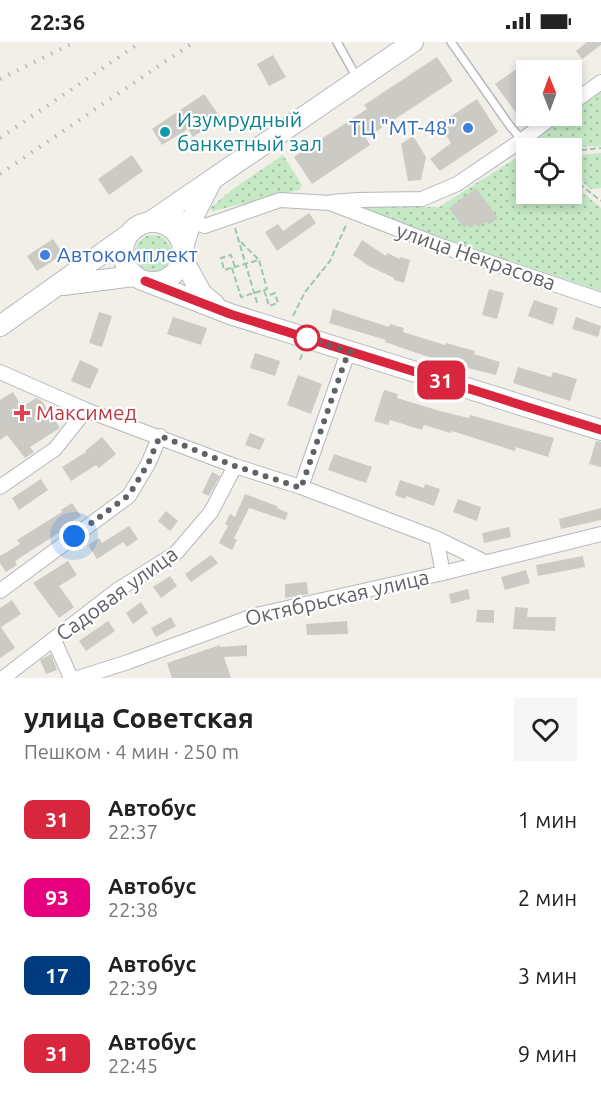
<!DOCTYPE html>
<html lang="ru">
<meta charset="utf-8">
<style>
:root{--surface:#fff;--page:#f6f6f6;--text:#222;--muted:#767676}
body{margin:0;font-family:Ubuntu,sans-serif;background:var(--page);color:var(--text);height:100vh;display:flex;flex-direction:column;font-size:22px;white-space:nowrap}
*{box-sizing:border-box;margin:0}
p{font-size:20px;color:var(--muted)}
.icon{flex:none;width:33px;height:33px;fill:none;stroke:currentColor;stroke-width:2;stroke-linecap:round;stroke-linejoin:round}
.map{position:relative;height:636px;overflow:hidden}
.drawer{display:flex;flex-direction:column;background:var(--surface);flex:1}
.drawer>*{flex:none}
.badge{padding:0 12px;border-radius:9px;font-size:21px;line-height:39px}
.needle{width:39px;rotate:359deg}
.controls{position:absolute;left:516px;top:18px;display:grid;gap:12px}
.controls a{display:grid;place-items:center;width:66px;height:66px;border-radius:0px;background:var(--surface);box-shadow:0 3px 9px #0003;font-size:30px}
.you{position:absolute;width:30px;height:30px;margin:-15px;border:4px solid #fff;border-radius:50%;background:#1a73e8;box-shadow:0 0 0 9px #1a73e833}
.map>.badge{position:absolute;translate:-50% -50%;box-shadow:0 0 0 3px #fff}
.round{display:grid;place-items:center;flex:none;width:63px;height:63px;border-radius:0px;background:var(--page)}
.overview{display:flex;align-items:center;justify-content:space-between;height:102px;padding:0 24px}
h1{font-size:28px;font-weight:700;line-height:45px}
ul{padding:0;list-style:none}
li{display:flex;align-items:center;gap:18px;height:78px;padding:0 24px}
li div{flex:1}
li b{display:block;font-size:22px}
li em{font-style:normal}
li .badge{min-width:66px;font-weight:700;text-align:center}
.status{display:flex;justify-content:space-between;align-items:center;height:42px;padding:0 30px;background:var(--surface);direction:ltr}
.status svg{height:16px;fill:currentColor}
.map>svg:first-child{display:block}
.grass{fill:url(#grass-dots)}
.building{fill:#cccac5}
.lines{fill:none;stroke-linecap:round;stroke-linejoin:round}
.lane-casing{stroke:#b5b8bc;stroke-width:10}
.street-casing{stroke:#b5b8bc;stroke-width:16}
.secondary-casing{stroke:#b6babf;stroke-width:22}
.path{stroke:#9cc7a9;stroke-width:2;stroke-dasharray:6 3;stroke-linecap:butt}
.lane{stroke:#fff;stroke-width:7}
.street{stroke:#fff;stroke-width:14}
.secondary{stroke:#fff;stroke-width:20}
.rail{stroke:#b6b7b8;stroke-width:4;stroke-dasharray:1.5 8;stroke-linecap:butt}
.line-casing{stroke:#fff;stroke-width:14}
.line{stroke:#d7263d;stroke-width:9}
.walk{stroke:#5f6368;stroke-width:6;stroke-dasharray:0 10.8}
.shop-dot{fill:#3f7fe0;stroke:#fff;stroke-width:2}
.culture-dot{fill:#0f9aa8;stroke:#fff;stroke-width:2}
.stop-dot{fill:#fff;stroke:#d7263d;stroke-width:3}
.health-dot{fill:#e0444e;stroke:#fff;stroke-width:2}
.labels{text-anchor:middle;stroke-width:4.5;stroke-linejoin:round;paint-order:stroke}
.culture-label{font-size:21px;fill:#0d838f;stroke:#fff;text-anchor:start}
.shop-label{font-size:21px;fill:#366cbe;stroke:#fff;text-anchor:end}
.street-label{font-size:21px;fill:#5f6368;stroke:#fff}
.health-label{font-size:21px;fill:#be3a42;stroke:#fff;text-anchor:start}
</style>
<div class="status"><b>22:36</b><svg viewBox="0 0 49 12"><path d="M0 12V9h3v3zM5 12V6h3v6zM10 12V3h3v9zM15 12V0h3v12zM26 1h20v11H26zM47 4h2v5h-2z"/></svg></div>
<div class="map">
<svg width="601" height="636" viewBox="0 0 601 636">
<defs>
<pattern id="grass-dots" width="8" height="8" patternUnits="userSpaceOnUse" patternTransform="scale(1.5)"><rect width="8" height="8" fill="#c5e8c5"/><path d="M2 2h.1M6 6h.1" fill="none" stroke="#a3c0a4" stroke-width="1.8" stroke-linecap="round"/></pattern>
</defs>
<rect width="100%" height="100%" fill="#f1efe8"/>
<path class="grass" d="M601 46V104L546 106 537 103 536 94 564 74H572V68Z
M526 110V152H572V142L601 166V249L361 169 359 165H439Z
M601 111V146L590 147 572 129V114Z
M283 113 302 143 299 148 213 169 210 166 233 147Z
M135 211a18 18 0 1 1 36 0a18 18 0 1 1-36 0Z"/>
<path class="building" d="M587 0H601V3L582 17 576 9Z
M273 13 286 35 269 44 257 22Z
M437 15 453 39 366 96 370 103 312 142 294 115 367 67 364 63Z
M518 26 526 38V71L520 76 495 42Z
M204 52 221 76 193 95 188 87 162 103 152 87Z
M477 57 498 90 440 129 430 117 451 101 439 82Z
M413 94 426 115 421 138 408 139 401 102Z
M132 113 143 129 109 153 98 137Z
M476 146 498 176 488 183 486 180 478 185 476 182 470 186 468 183 464 186 449 166Z
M309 171 316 181 277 209 265 190 278 182 283 189Z
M53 197 63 212 37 229 27 214Z
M362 198 386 214 387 211 400 217V215L410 218 404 241 394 238V236L369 224 353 213Z
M489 247 504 251 497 277 482 273Z
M534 258 558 266 553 283 528 274Z
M333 267 389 285 390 282 404 286 403 290 445 303 446 301 475 309 474 312 500 320 496 333 440 319 385 300 386 298 329 281Z
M99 270 112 274 102 305 89 301Z
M173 275 207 286 201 303 167 292Z
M576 275 601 284 598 295 572 287Z
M255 311 280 319 275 334 250 326Z
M80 318 99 327 90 347 71 339Z
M518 325 551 335 553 330 577 337 570 359 513 341Z
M298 333 322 342 311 372 287 363Z
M384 348 398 352 397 356 440 369 469 376 470 373 554 396 548 415 516 405 515 409 452 389 451 391 424 383 422 388 390 378 388 383 374 379Z
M13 350 22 365 36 356 42 359 60 386 30 405 34 410 25 416 7 393 0 398V358Z
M250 391 265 397 260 408 245 403Z
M102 395 116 412 99 426 96 423 71 439 62 425 86 410 85 409Z
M596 399 601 400V425L589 422Z
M334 412 372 425 366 441 328 428Z
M212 430 220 434 209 454 202 451Z
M41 437 48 448 19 468 12 456Z
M400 438 424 446 425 442 440 447 434 464 406 454 405 457 395 453Z
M245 452 277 464V466L288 471 285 478 249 466 234 496 237 498 232 508 219 501 228 484 225 482 230 472 235 475Z
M458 457 481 465 477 479 453 470Z
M72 461 81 474 59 488 60 490 15 519 17 523 6 530 0 521V514L20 502 17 498 62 470 61 468Z
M601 466V478L561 487 559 477Z
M166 469 178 479 170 489 158 479Z
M129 484 138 497 127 505 123 500 97 517 88 503 99 496 102 501Z
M509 485 511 495 484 501 482 491Z
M211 513 218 521 191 540 185 532Z
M583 514 585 525 538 534 536 523Z
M68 519 77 533 59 544 74 565 59 576 33 541Z
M526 528 530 541 505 548 501 535Z
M170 534 177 544 161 556 153 545Z
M307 540 308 552 285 556V542Z
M468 547 470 557 451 562 449 552Z
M12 558 21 572 1 585 15 606 0 616V566Z
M141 560 148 571 133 582 126 571Z
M515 565 528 566 527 575H556L555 589 513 587Z
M477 568H494V581L476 580Z
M171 575 176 584 156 595 151 586Z
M108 579 115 589 86 609 79 599Z
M347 579 348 592 307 593 306 582Z
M220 603V605L247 603V614L224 615 231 636H172L167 621Z
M51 612 57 628 46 632 40 618Z"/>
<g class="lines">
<g class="lane-casing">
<path id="lane" d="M337 0 357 36
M451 0 510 84 522 98"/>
</g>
<g class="street-casing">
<path id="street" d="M572 61 601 40
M332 160 358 158 422 157 457 142 522 98 554 74
M165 171 205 184 280 158 330 161 444 205 601 258
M0 330 86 368 235 424 301 445 436 496
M0 445 55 407 86 368
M301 445 345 319 351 310
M443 531 436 496 485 520
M0 549 129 454 148 422 160 394
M54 598 71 636
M3 636 116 549 176 511 211 470 235 424
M78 636 128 620 256 573 443 531 601 492"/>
</g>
<g class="secondary-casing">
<path id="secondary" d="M150 180 413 0
M123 210a30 30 0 1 1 60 0a30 30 0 1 1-60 0Z
M183 206 191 179 211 140
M182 216 202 252 215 263
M145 239 230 272 601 388
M63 243 134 234
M0 284 128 193"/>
</g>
<path class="path" d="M572 109 601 106
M572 136 601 159
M235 186 258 264
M241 200 258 217
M232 226 241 255 267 247 259 218 224 228 221 216 231 213 235 225
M264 248 269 264 278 261 275 251 266 254
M293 274 305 250 330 219 347 181
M300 318 303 310"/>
<use href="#lane" class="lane"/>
<use href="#street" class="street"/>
<use href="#secondary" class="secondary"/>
<path class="rail" d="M0 37 75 0
M0 96 141 0
M0 132 194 0"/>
</g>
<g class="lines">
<g class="line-casing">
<path id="line" d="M145 239 230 272 601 388"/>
</g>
<use href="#line" class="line"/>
<path class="walk" d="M74 494 129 453 148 422 160 394 235 424 301 446 345 319 351 310 307 296"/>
</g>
<g class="shop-dot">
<circle cx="468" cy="86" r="6"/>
<circle cx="45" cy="213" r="6"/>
</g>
<circle class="culture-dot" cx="165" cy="90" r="6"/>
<circle class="stop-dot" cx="307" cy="296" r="12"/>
<path class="health-dot" d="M19 362h6v6h6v6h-6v6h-6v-6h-6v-6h6z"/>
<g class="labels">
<g class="culture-label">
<text x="177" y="85">Изумрудный<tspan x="177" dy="24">банкетный зал</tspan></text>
</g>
<g class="shop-label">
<text x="456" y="93">ТЦ "МТ-48"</text>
<text x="57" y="220" text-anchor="start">Автокомплект</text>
</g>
<g class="street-label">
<text transform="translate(476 215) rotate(19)" y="7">улица Некрасова</text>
<text transform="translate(117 552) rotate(-36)" y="7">Садовая улица</text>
<text transform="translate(337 556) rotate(-13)" y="7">Октябрьская улица</text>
</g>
<g class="health-label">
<text x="36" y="378">Максимед</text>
</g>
</g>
</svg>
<div class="controls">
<a><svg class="needle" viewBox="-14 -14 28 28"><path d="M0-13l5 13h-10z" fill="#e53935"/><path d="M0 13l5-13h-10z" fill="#767676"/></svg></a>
<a><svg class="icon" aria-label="locate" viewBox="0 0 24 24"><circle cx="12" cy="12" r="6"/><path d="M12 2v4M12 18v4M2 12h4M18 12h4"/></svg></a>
</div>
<div class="you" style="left:74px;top:494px"></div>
<b class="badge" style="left:441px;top:338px;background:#d7263d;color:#fff">31</b>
</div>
<section class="drawer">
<div class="overview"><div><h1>улица Советская</h1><p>Пешком · 4 мин · 250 m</p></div><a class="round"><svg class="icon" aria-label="heart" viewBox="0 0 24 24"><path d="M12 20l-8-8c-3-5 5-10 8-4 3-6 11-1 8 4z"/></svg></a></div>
<ul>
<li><span class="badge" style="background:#d7263d;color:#fff">31</span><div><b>Автобус</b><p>22:37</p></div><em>1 мин</em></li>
<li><span class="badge" style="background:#e6007e;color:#fff">93</span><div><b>Автобус</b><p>22:38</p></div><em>2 мин</em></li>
<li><span class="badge" style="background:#003b80;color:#fff">17</span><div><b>Автобус</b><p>22:39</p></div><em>3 мин</em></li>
<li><span class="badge" style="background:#d7263d;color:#fff">31</span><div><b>Автобус</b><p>22:45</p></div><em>9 мин</em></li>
</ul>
</section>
